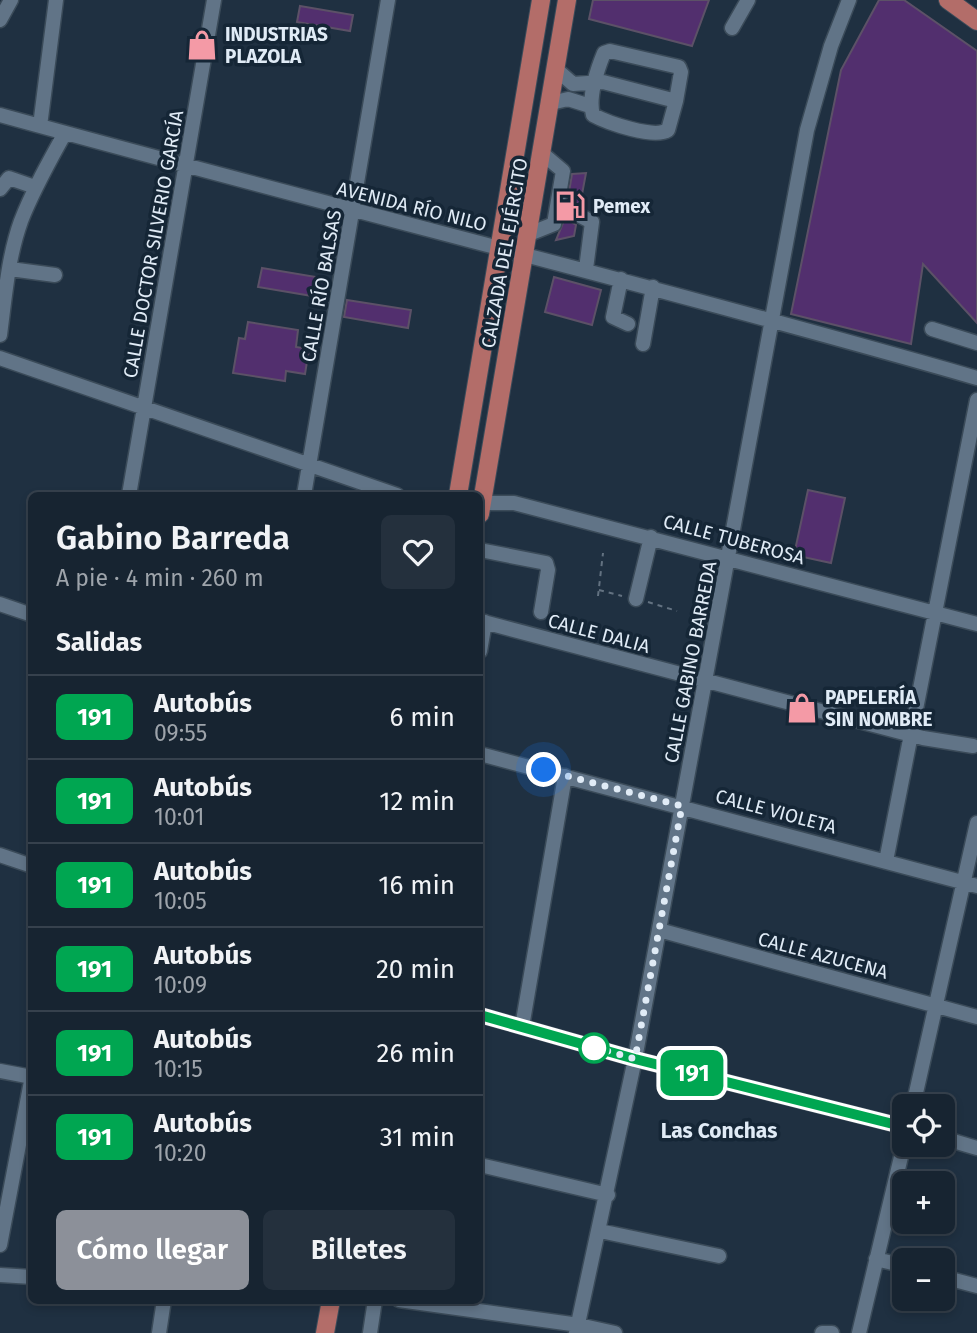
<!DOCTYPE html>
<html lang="es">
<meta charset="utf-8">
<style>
:root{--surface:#172431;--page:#24303d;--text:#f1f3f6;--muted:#9ea4ab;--line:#36414d;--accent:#8c9099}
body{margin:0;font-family:"Fira Sans",sans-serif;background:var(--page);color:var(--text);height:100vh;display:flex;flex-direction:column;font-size:26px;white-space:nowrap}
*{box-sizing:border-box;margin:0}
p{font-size:23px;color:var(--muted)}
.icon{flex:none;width:38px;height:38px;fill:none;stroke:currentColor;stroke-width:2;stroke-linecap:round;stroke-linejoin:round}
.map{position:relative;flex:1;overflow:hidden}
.panel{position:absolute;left:28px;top:492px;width:455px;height:812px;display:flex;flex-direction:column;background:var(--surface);border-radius:10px;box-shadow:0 4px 10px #0003,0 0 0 2px var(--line)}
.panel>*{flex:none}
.badge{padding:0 14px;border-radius:10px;font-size:24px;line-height:46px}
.tools{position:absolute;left:892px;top:1094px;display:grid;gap:14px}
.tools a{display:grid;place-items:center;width:63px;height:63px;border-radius:10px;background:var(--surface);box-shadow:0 4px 10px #0003,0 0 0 2px var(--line);font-size:35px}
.you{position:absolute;width:35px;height:35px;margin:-18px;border:5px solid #fff;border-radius:50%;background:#1a73e8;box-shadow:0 0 0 10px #1a73e833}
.map>.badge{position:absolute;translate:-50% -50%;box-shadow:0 0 0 4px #fff}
h2{padding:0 28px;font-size:26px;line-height:63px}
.round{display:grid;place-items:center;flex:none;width:74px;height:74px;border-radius:10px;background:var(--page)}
.head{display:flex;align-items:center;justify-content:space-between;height:119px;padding:0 28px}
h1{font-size:33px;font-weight:600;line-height:52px}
.cta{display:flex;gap:14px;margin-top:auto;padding:14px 28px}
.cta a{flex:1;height:80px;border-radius:10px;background:var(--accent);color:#fff;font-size:28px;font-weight:600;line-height:80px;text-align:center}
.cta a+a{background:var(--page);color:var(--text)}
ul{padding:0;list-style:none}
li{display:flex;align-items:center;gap:21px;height:84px;padding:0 28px;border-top:2px solid var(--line)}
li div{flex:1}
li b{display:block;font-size:26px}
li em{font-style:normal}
li .badge{min-width:77px;font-weight:700;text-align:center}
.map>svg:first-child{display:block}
.building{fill:#522f6e;stroke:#5c5167;stroke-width:2}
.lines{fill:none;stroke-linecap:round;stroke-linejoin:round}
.minor-casing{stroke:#3b4b59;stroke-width:17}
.major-casing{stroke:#3b4b59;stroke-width:20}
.path{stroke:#637281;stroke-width:2;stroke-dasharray:5 5;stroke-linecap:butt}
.minor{stroke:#617487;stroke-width:14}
.major{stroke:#b36d69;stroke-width:18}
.line-casing{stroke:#fff;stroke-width:16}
.line{stroke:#00a651;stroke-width:10}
.walk{stroke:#e0ebf6;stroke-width:7;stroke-dasharray:0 12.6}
.stop-dot{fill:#fff;stroke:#00a651;stroke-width:3.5}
.labels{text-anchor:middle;stroke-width:7;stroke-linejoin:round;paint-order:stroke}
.poi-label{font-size:19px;font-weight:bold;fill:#e0ebf6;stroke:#152636;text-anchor:start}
.street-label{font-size:19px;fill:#e0ebf6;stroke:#152636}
.neighbourhood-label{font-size:21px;font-weight:bold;fill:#e0ebf6;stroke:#152636}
</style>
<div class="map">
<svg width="977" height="1333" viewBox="0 0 977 1333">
<rect width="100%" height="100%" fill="#1f3041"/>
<path class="building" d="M593 0H709L692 46 589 19Z
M879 0H904L977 51V323L923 264 911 344 791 314 841 70Z
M300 6 353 15 350 31 297 22Z
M586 173 580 205 568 198 572 174Z
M565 218 576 225 574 236 556 240Z
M262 268 328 279 324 298 258 287Z
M554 277 601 290 592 325 545 312Z
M347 300 411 310 408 328 344 317Z
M248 322 298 330 296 347 309 349 305 374 286 371 285 381 233 373 239 338 245 339Z
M808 490 845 498 831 563 794 555Z"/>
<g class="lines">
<g class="minor-casing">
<path id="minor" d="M0 20 11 0
M732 28 748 0
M557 70 573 84 603 82 676 101 668 130C654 139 608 123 593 115 588 98 597 70 604 53L610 51 679 67 681 72 676 101
M551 103 568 99 590 106
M0 115C325 205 653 285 977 378
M40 126 56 0
M0 189 9 178 35 187
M558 204 592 222 586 269
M529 234 554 224 563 171 543 154
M10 269 55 275
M621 279 613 317 628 324
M932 329 977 343
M0 335C5 297 8 257 21 221 33 190 49 162 65 133
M643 344 653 287
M0 358 397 495
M129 495 214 0
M304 495 388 0
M480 503H514L977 624
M480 550 546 563 548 570 541 612
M636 599 651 537
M0 604 32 615
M480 621 923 738 973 746
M480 651 485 622
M480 754 977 886
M0 855 32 866
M886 861 977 400
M659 930 977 1017
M480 1015 635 1059 905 1127
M522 1027 565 776
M0 1071 32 1077
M913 1106 977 823
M943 1138 977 1148
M480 1165 608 1195
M600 1231 719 1256
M0 1245 32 1076
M876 1259 905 1266
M0 1275 32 1277
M943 1277 977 1286
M399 1300 579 1325 615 1333
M159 1333 164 1300
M370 1333 375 1300
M576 1333 635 1059 807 130 831 46 849 0
M822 1333H832
M859 1333 905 1140"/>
</g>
<g class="major-casing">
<path id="major" d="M948 0 977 21
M458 495 541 0
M480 514 567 0
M325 1333 331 1300"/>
</g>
<path class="path" d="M599 590 622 596
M598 596 603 553
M648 602 677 611"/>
<use href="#minor" class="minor"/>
<use href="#major" class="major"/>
</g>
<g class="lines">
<g class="line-casing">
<path id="line" d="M480 1015 635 1059 905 1127"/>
</g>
<use href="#line" class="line"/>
<path class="walk" d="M544 770 682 806 635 1059 590 1046 594 1048"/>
</g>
<defs>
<g id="shop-bare" transform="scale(2.415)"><path d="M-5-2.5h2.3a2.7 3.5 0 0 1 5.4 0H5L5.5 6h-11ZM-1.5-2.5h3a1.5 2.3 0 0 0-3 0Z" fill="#f49aa6" stroke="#152636" stroke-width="2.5" paint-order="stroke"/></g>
<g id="fuel-bare" transform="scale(2.415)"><path d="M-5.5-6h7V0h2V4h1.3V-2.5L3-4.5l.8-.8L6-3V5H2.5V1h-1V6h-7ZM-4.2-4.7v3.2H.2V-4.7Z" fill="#f49aa6" stroke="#152636" stroke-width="2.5" paint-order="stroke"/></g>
</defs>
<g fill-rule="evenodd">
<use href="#shop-bare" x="202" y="45"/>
<use href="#fuel-bare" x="570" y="206"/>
<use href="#shop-bare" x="802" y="708"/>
</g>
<circle class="stop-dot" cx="594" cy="1048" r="14"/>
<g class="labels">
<g class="poi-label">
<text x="225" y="41">INDUSTRIAS<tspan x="225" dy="22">PLAZOLA</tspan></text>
<text x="593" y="213">Pemex</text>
<text x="825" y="704">PAPELERÍA<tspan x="825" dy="22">SIN NOMBRE</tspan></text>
</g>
<g class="street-label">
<text transform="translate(412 206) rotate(14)" y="7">AVENIDA RÍO NILO</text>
<text transform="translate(153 244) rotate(-80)" y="7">CALLE DOCTOR SILVERIO GARCÍA</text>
<text transform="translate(504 253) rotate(-80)" y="7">CALZADA DEL EJÉRCITO</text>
<text transform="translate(321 286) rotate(-80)" y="7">CALLE RÍO BALSAS</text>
<text transform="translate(734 539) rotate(15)" y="7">CALLE TUBEROSA</text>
<text transform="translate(599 633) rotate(15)" y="7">CALLE DALIA</text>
<text transform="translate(690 662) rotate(-79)" y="7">CALLE GABINO BARREDA</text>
<text transform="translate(776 811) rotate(15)" y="7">CALLE VIOLETA</text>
<text transform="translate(823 955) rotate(15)" y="7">CALLE AZUCENA</text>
</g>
<g class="neighbourhood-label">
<text x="719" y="1138">Las Conchas</text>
</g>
</g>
</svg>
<div class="tools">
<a><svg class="icon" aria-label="locate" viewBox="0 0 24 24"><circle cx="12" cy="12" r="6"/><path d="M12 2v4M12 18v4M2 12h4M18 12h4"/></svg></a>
<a>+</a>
<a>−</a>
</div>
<div class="you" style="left:544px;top:770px"></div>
<b class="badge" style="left:692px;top:1073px;background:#00a651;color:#fff">191</b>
<section class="panel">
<div class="head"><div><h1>Gabino Barreda</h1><p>A pie · 4 min · 260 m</p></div><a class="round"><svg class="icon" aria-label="heart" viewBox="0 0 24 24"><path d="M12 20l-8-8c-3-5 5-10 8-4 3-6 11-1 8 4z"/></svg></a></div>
<h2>Salidas</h2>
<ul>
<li><span class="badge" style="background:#00a651;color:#fff">191</span><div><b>Autobús</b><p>09:55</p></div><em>6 min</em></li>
<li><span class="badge" style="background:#00a651;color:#fff">191</span><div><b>Autobús</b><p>10:01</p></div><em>12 min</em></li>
<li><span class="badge" style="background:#00a651;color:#fff">191</span><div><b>Autobús</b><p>10:05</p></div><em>16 min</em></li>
<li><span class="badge" style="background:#00a651;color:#fff">191</span><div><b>Autobús</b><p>10:09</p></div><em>20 min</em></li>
<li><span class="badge" style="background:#00a651;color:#fff">191</span><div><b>Autobús</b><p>10:15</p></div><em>26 min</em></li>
<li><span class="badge" style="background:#00a651;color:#fff">191</span><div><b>Autobús</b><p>10:20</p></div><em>31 min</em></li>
</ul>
<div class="cta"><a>Cómo llegar</a><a>Billetes</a></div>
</section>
</div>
